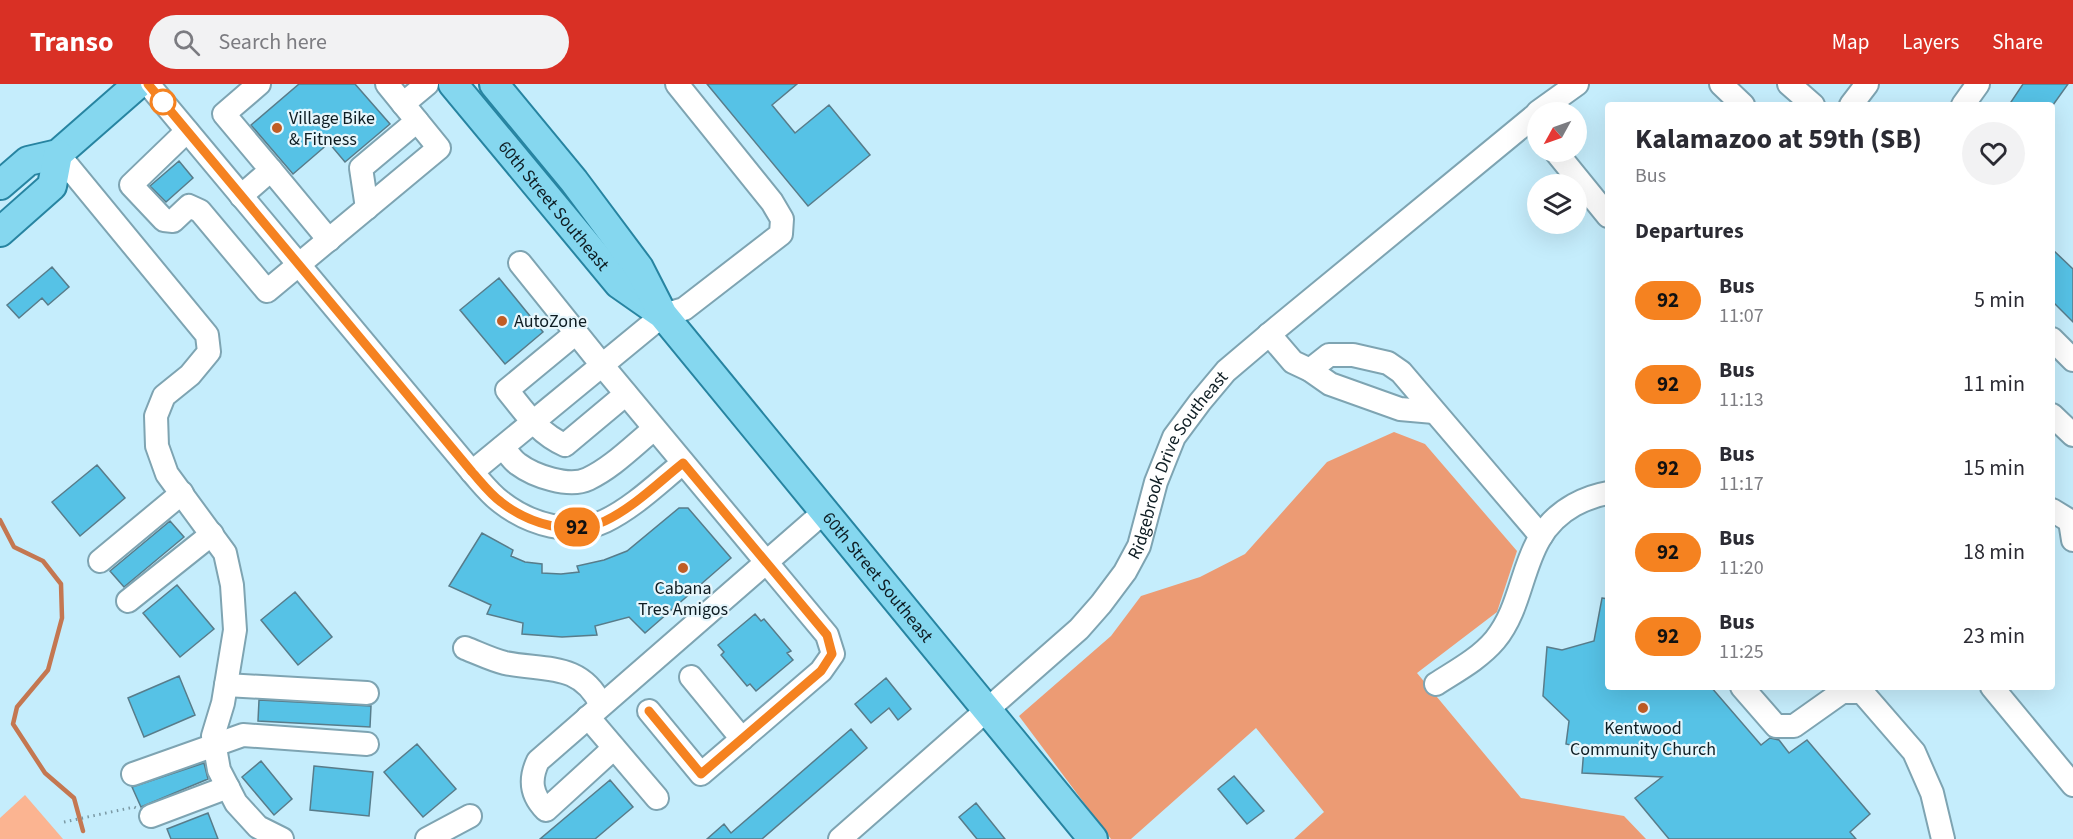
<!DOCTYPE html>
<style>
:root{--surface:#fff;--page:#f2f2f3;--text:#2b2b33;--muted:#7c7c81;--accent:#d93025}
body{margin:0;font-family:"Source Sans 3",sans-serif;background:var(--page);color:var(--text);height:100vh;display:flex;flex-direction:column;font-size:22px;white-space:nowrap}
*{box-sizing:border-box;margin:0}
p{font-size:20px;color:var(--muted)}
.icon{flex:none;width:33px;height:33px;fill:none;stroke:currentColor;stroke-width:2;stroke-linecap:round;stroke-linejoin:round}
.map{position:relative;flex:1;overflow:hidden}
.side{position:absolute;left:1605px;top:18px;width:450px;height:588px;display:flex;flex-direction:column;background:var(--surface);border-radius:6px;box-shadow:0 6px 24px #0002}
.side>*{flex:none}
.badge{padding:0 12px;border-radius:20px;font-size:21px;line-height:39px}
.needle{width:39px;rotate:230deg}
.controls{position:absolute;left:1527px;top:18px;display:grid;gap:12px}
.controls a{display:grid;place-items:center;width:60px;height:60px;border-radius:50%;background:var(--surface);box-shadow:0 6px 24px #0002;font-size:30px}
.map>.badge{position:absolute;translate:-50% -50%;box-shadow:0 0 0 3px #fff}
h2{padding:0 30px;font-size:22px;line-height:54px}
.round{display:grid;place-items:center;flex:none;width:63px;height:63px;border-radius:32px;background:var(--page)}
.head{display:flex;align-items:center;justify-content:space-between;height:102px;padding:0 30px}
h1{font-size:28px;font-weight:700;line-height:45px}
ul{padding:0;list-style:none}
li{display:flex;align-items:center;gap:18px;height:84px;padding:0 30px}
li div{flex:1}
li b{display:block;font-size:22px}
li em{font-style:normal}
li .badge{min-width:66px;font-weight:700;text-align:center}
header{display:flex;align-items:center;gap:36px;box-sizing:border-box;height:84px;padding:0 30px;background:var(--accent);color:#fff}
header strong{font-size:28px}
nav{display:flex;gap:33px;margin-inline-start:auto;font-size:21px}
.search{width:420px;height:54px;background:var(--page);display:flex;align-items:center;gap:15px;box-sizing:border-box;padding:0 21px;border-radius:33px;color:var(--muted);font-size:22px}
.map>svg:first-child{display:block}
.green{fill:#fbb491}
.forest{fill:#ec9b74}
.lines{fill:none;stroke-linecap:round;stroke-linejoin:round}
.stream{stroke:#c47751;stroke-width:4.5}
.building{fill:#56c2e6;stroke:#587c8a;stroke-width:1.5}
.minor-casing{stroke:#7ea4b2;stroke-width:26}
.major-casing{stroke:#2784a1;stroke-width:32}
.path{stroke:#7b99a4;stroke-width:3;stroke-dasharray:1.5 4.5;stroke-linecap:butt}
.minor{stroke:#fff;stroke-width:22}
.major{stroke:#85d7ef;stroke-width:28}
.line-casing{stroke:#fff;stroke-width:14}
.line{stroke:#f58220;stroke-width:9}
.stop-dot{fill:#fff;stroke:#f58220;stroke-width:3}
.poi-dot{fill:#c05d25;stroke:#e6f6fc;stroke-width:2}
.labels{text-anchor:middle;stroke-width:4.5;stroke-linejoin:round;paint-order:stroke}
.poi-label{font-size:18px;fill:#0e1d23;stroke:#e6f6fc;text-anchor:start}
.street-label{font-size:18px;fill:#0e1d23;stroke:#e6f6fc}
</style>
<header>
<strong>Transo</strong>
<div class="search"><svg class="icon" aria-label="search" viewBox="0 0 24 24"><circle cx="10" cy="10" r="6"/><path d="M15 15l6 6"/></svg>Search here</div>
<nav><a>Map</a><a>Layers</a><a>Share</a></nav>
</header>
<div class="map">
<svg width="2073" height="755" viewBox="0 0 2073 755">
<rect width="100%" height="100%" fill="#c5edfc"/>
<path class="green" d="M25 711 63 755H0V734Z"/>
<path class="forest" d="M1394 348 1425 360 1517 467 1497 528 1417 589 1521 714 1624 732 1646 755H1294L1324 728 1256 644 1131 755H1111L1019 632 1111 552 1141 512 1200 493 1245 470 1327 378Z"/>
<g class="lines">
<path class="stream" d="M0 436 14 463 43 477 61 500 62 534 48 586 17 623 13 640 45 689 74 714 83 747"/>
</g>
<path class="building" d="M299 0H355L390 40 345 78 329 59 293 90 251 41Z
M707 0H797L772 21 795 49 829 21 870 71 808 122Z
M2023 0H2068L2053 21H2009Z
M179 77 193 94 166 118 150 102Z
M2052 165 2073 185V238L2052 217Z
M52 183 69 203 48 221 42 214 19 234 7 221Z
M499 194 543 248 505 280 460 226Z
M97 381 125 414 80 452 52 418Z
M679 424H688L731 474 645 549 629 533 595 542 597 551 562 553 522 550 523 539 487 530 491 521 449 502 482 449 513 466 511 472 525 478 542 480V489L561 490 579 488 577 482 604 476 627 467Z
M170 437 184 453 124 503 110 487Z
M177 501 214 545 180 573 143 529Z
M295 508 332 553 298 581 261 536Z
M1602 514 1608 515V603H1711L1761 661 1770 654 1779 656 1789 669 1807 656 1870 730 1850 748 1856 755H1669L1635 714 1662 693 1582 689 1584 664 1566 660 1569 637 1543 612 1547 563 1562 566 1594 557Z
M755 530 761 537 764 535 791 567 787 569 793 576 756 607 750 600 747 602 721 571 724 568 718 561Z
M179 592 195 631 144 653 128 614Z
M886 594 911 625 898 636 889 624 871 639 855 620Z
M259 616 371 622 370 643 258 637Z
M851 645 867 664 762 755H707L724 740 731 749Z
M417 660 456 705 423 733 384 688Z
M261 677 292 715 274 731 242 693Z
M204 679 208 695 141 723 132 703Z
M314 682 373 688 369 732 310 726Z
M1234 692 1264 727 1247 740 1218 705Z
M610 696 633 723 595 755H540Z
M976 719 1005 755H977L959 733Z
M208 729 218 755H171L167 745Z"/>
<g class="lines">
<g class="minor-casing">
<g id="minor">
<path d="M148 0 472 388C481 398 490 410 501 418 529 440 572 453 605 437 634 423 658 399 683 379"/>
<path d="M1721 0 1743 21"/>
<path d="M1789 0 1813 21"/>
<path d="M403 20 427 0"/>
<path d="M1851 21 1867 0"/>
<path d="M1963 21 1978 0"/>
<path d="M1538 28 1577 0"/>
<path d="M187 47 131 101 164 136 173 137 189 122 200 127 267 207 439 64 387 0"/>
<path d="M1556 68 1608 132"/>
<path d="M58 70 207 251 209 268 190 291 164 312 156 332 157 362 167 390 225 469 232 501 235 546 223 619 213 652 219 686 236 719 258 743 282 755"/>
<path d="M271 86 329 156"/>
<path d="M241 112 271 86 224 30 259 0"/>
<path d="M367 124 361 84 417 37"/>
<path d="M520 179 602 281 827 551 833 570 821 587 701 690 649 627"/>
<path d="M576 249 507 306C524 327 539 350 565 361L626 310"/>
<path d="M1269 250 1293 278 1310 286 1330 300 1400 325 1434 328"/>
<path d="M2052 255 2073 276"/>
<path d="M1310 286 1329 271H1353L1388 279 1401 288 1541 452"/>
<path d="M2052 331 2073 351"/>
<path d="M503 363C508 369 512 376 518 380 534 392 569 404 588 395 613 383 633 362 654 345"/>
<path d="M472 388 663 231 684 225 781 150 782 135 772 118 677 0"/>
<path d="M2052 426 2070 437 2073 456"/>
<path d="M100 477 182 409"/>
<path d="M128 517 212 450"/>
<path d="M465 564C478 569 492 576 505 579 544 587 581 578 601 621"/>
<path d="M691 593 742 655"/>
<path d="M1436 600C1456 587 1479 575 1495 556 1530 513 1518 452 1574 421 1585 415 1596 411 1608 409"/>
<path d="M226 601 367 609"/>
<path d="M1742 603 1776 642H1794L1842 608H1862L1914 668 1932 709 1943 755"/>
<path d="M1992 603 2073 701"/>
<path d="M588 633 657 714"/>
<path d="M614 664 546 726C531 711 529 696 538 677L824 428"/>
<path d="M133 690 243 651 367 660"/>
<path d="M151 732 228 703"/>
<path d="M427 755 470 732"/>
<path id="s1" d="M840 755 1079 545 1101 520 1125 488 1139 462 1156 398 1174 353 1200 318 1226 287 1278 243 1538 29"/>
</g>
</g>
<g class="major-casing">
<g id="major">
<path id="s2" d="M453 0 619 200 659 228"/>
<path id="s3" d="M494 0 574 97 639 184 663 231 1093 755"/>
<path d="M0 101 28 77 58 70 138 0"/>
<path d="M0 148 52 102 58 70"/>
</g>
</g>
<path class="path" d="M64 738 134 723 136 724"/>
<use href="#minor" class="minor"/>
<use href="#major" class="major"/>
</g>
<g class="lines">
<g class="line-casing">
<path id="line" d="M148 0 472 388C481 398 490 410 501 418 529 440 572 453 605 437 634 423 658 399 683 379L827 551 832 570 821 587 701 690 649 627"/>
</g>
<use href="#line" class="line"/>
</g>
<circle class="stop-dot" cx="163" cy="18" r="12"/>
<g class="poi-dot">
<circle cx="277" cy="44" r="6"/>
<circle cx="502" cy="237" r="6"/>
<circle cx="683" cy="484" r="6"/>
<circle cx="1643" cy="624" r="6"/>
</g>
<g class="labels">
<g class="poi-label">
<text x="289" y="40">Village Bike<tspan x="289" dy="21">&amp; Fitness</tspan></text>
<text x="514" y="243">AutoZone</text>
<text x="683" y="510" text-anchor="middle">Cabana<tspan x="683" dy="21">Tres Amigos</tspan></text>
<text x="1643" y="650" text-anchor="middle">Kentwood<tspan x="1643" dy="21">Community Church</tspan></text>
</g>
<g class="street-label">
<text dy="6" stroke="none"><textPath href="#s2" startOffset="158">60th Street Southeast</textPath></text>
<text dy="6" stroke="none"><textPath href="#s1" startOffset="512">Ridgebrook Drive Southeast</textPath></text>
<text dy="6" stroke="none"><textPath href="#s3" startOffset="626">60th Street Southeast</textPath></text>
</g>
</g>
</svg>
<div class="controls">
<a><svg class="needle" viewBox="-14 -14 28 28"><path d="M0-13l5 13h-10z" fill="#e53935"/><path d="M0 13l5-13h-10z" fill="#7c7c81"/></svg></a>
<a><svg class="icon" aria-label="layers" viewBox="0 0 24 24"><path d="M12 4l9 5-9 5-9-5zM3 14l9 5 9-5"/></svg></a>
</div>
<b class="badge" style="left:577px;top:443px;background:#f58220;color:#111">92</b>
<section class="side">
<div class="head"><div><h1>Kalamazoo at 59th (SB)</h1><p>Bus</p></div><a class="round"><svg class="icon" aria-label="heart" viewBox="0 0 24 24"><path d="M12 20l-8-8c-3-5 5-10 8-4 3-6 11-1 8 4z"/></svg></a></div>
<h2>Departures</h2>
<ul>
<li><span class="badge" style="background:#f58220;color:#111">92</span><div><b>Bus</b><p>11:07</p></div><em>5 min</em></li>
<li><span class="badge" style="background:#f58220;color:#111">92</span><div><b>Bus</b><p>11:13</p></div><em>11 min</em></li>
<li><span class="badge" style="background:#f58220;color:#111">92</span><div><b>Bus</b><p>11:17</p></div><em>15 min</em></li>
<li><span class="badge" style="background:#f58220;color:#111">92</span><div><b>Bus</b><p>11:20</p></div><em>18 min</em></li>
<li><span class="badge" style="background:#f58220;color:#111">92</span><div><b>Bus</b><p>11:25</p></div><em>23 min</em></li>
</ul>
</section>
</div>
